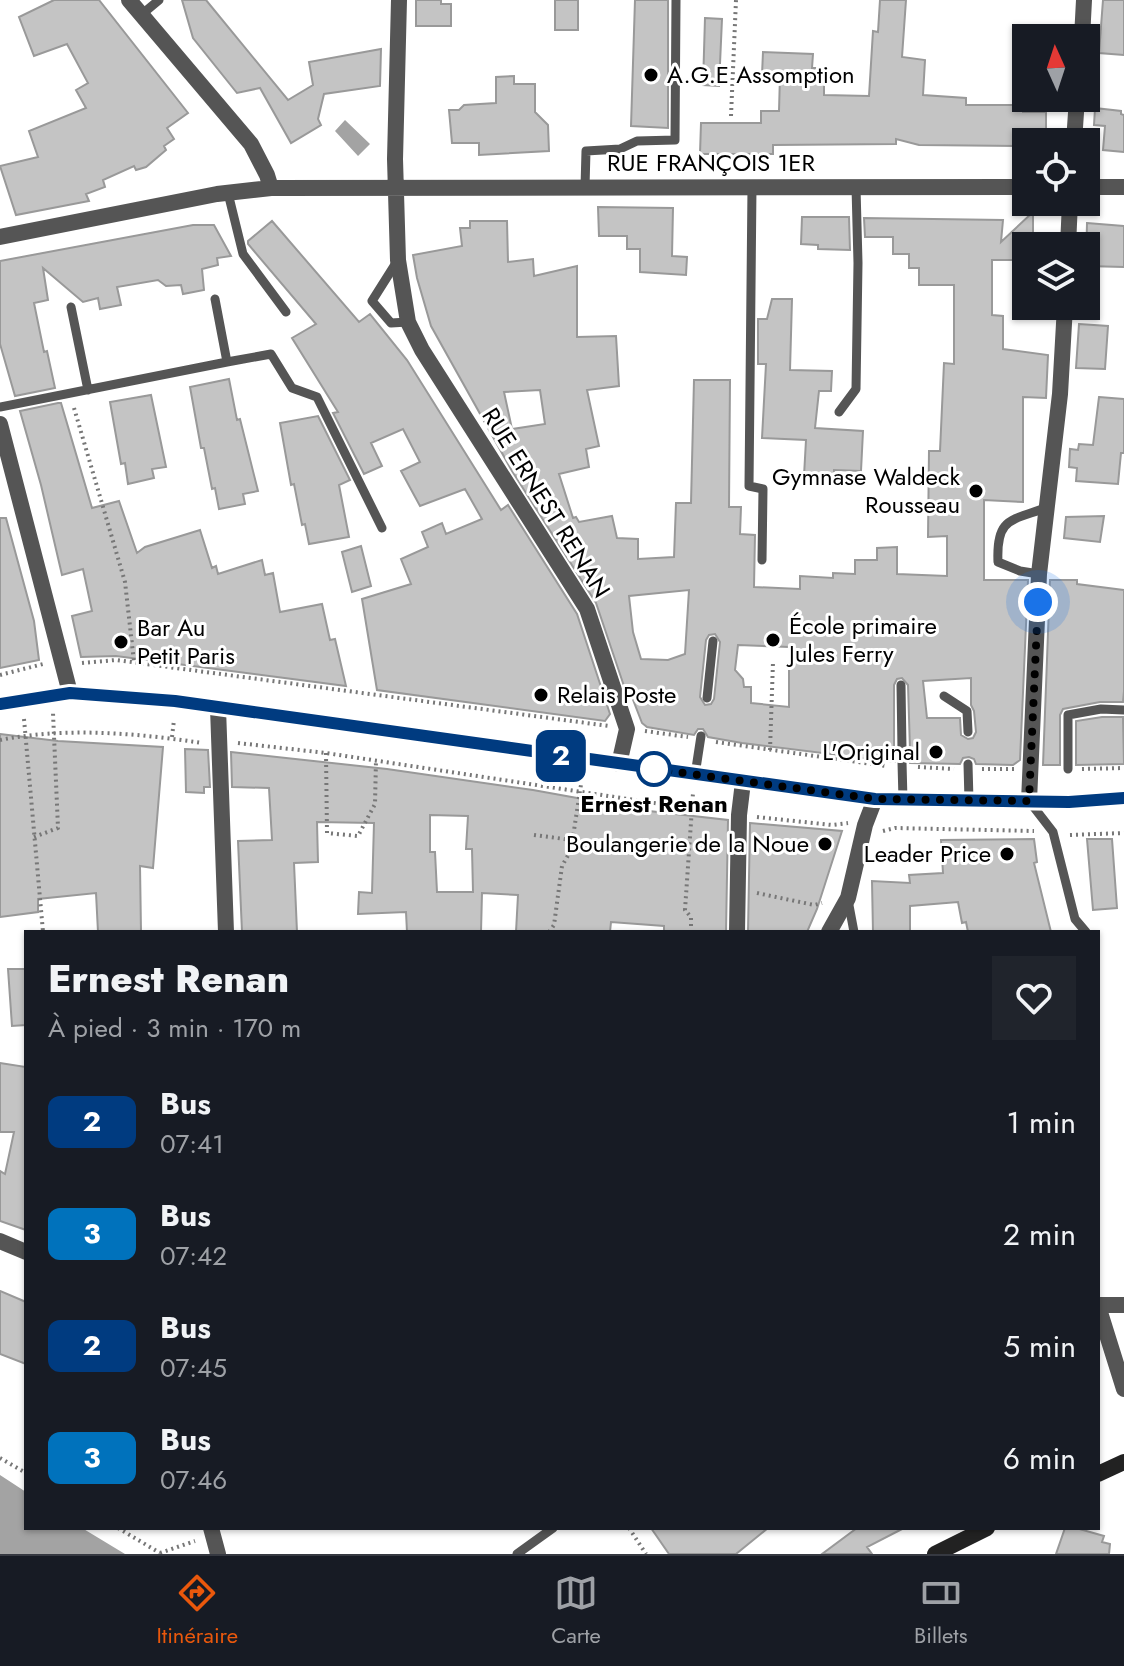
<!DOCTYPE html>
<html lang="fr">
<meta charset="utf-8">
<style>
:root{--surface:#171b24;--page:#20242c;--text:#f1f3f6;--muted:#9ea1a6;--line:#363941;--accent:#ea580c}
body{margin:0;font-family:Jost,sans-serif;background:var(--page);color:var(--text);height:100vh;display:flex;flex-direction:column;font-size:30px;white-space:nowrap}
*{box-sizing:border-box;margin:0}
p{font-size:26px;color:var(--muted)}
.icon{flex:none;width:44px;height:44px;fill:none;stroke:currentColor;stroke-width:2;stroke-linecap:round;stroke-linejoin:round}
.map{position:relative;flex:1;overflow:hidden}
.details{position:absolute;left:24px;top:930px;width:1076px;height:600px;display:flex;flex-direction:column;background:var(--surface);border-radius:0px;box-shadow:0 2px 6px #0004}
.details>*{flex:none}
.badge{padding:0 16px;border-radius:12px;font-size:28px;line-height:52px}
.needle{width:52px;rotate:357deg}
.fabs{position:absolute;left:1012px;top:24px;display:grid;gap:16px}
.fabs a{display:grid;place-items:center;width:88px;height:88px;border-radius:0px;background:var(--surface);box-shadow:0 2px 6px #0004;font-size:40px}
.you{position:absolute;width:40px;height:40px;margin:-20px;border:6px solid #fff;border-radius:50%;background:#1a73e8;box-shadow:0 0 0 12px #1a73e833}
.map>.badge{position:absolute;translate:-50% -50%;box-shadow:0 0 0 4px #fff}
.round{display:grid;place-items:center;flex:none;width:84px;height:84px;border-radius:0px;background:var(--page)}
.headline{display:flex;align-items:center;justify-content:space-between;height:136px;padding:0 24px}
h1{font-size:38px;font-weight:800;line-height:60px}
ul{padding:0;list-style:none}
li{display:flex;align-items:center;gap:24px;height:112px;padding:0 24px}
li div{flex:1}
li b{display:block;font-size:30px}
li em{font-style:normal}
li .badge{min-width:88px;font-weight:700;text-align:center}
.tabs{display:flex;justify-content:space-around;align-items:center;height:112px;border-top:2px solid var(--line);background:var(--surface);font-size:22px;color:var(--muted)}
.tabs a{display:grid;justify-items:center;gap:4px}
.tabs .active{color:var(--accent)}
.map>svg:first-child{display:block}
.water{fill:#a3a3a3}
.building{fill:#c4c4c4;stroke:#999;stroke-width:2;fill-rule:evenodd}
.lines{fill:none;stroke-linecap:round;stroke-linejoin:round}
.path{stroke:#777;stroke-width:4;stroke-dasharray:2 4;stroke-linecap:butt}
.lane{stroke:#555;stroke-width:9}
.street{stroke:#555;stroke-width:16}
.secondary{stroke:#222;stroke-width:16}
.line-casing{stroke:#fff;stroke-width:18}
.line{stroke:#003b80;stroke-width:12}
.walk{stroke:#000;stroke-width:8;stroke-dasharray:0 14.4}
.poi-dot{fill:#000;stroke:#fff;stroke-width:3}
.stop-dot{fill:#fff;stroke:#003b80;stroke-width:4}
.labels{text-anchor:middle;stroke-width:6;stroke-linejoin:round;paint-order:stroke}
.poi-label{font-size:24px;fill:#000;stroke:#fff;text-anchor:start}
.street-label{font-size:24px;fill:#000;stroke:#fff}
.stop-label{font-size:24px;font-weight:bold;fill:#000;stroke:#fff}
</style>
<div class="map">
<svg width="1124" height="1554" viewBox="0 0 1124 1554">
<rect width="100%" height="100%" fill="#fff"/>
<path class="water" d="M345 120 370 144 358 156 335 131Z
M0 1475 26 1492V1528H82L125 1554H0Z"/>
<path class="building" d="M54 0H99L188 113 167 128 174 139 164 146 166 150 146 167 136 170 134 166 103 180 105 187 86 194 89 201 16 215 0 166 38 157 29 131 86 108 76 90 88 83 67 44 34 56 19 17Z
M182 0H206L288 100 313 85 309 62 381 49 380 86 324 94 318 119 321 125 291 143 260 88 237 93 193 38Z
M416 0H441V4H451V26H416Z
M555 0H578V30H555Z
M635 0H668V128L631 126Z
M880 0H906L902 57 925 60 923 95 966 98V105H1019L1023 107V112H1046V139H1024V146L919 145 896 139V144L773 145V154H700L701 123H761V111H779L780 75H762L763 52 813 54 812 68H824V95L869 96 873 31 878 32Z
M1103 0H1124V55L1099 53Z
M705 18 722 19 719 86 703 85Z
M514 76V84H535V112L548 125 549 151 479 155V143H452L449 110H459L464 105 496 103V77Z
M1095 108 1121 111V114L1124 115V152L1103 150 1105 126 1094 125Z
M598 207 673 208 672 256 687 257 686 275 640 272V249H627V236H599Z
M1033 212V246H1026V260H992V315L1003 316V349L1048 355 1046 398 1023 397V502L984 500V580H1028L1020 760 1013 765 976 764 974 759 969 757 963 758 960 764 910 763 906 756 910 750 908 685 902 678 897 679 894 685V750L898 756 895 762 742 743 708 737 703 729H698L694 735 647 727 642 723 630 692 627 695 596 603 512 471 431 326 417 278 413 255 462 246 460 228H470V221H507L508 262 533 259 534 276 577 266V337L616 336 619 386 587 390 599 446 586 449 589 467 559 474 573 518 576 517 579 522 612 516 617 538 638 539V559L674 557 676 503H691L694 380H730L729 507H741L740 534 755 535 754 587 800 589V576L833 578V573L855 574V560H877V548L897 547V574L947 576V536L928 537 929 451H940L944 363 954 364V285H919V268H909V254H893V237H865L864 218 1003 220 1001 242ZM540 390 545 424 512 429 504 392ZM689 590 685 654 668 660 641 659 633 632 629 596ZM715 634 720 642 714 699 711 704 705 705 700 697 706 640 709 635ZM738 645 789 647V707L751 703V687H744L743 679 735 670ZM971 678V705L974 711 976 732 973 738 968 739 961 735 960 718H927L923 681Z
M802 217H849L850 250 818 249V245L801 244Z
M272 221 359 322 370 314 407 360 501 510 508 505 577 614 610 714 605 721 377 690 362 599 411 584 401 559 428 547 422 532 442 523 446 534 482 519 465 489 420 506 401 471 420 462 403 429 371 443 382 466 364 474 333 413 338 412 292 338 316 324 248 244V241Z
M1087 223 1124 226V267L1086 266Z
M193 225H214L231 256 217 258 218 265 202 269 204 290 183 294 181 285 166 286 158 280 117 287 121 305 100 309 98 298 83 302 43 268 48 300 34 303 44 352 47 351 55 388 15 396 0 344V261Z
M772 299H792L790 370 832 371 831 391H819L815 428 863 431 861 471 834 470V477L804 476 806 440 762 438 766 364H758V319H767Z
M1079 324 1108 326 1105 369 1076 368Z
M229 379 237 420 240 419 258 491 243 494 245 504 219 509 215 488 212 489 204 448H201L190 387Z
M151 395 166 467 152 469 154 478 128 484 125 463 121 464 110 402Z
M1099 397 1124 399V453H1121L1118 484 1076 481 1077 468 1069 467 1070 449 1078 450 1079 444 1093 445Z
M58 403H61L92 508 119 501 137 553 145 547 200 530 212 568 216 566 218 574 262 560 265 575 273 573 280 612 322 604 330 640 335 639 346 686 116 656 81 657 72 616 92 611 83 569 62 575 41 485 20 411Z
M318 416 350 480 339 485 349 537 309 544 305 524 302 525 294 484 291 485 280 423Z
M1104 516 1100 542 1064 538 1066 517Z
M0 518H6L34 621 39 660 0 668Z
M361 546 371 586 352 592 342 552Z
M1050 580H1077V584L1124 590V691L1123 702H1100L1063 709 1060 715V765H1043Z
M1102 717H1123L1124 764 1076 765V721Z
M0 734 58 741 163 747 153 868 140 866 141 932H98L96 893 38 899V912L0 917Z
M185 749 208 750 210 787H204V793L186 792Z
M231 752 387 769 533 790 649 811 728 820 726 932H664V926L611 922 610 932H516L518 895 482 893 481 932H407L406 912 358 914 359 892 372 893 374 823 317 822 318 862 294 863 297 932H242L238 841 272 840 269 788 232 787ZM430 815 468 816 466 849H472L473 892H437L435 852H430Z
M750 823 842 831 817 909 807 932H748Z
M1034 839 1037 862 1034 863 1051 932H968L966 922 962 923 958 902 910 906V932H873L872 881 910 883 909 875 943 873 941 840Z
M1087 839H1112L1117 908 1093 910Z
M8 969H26V1025L12 1026Z
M0 1063 26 1067V1230L0 1221V1171L5 1174 14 1132H0Z
M0 1291 26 1302V1364L0 1354Z
M651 1528H768L736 1554H669Z
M857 1528H904L867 1547 872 1554H822Z
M1065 1528H1076L1104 1536 1102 1542 1110 1544 1109 1554H1056Z"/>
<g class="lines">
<path class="path" d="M731 116 736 0
M74 408 125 582 134 662
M82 663 116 660 609 726
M0 675 43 664
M24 719 43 932
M645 731 688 737
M172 737 174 720
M0 740C65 727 137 733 202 743
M716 742 886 766
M238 743 326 753 720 813
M770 750 773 662
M326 753 327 833 358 836 375 804 376 760
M918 767 954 769
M982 769H1014
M1082 769 1124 768
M757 817 832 825 848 823
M883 831 895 828 1034 831
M534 835 572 840
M1070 835 1124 833
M34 837 58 828 53 713
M757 893 814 905 822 903
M549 932 554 925 562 866 571 850 582 778
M691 932V917L685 910 693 793
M0 1458 26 1473
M118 1528 160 1553
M629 1528 646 1554
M160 1553 195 1541"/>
<path class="lane" d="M141 15 159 0
M585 187 586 151 620 149 637 141 675 140 676 0
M752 187 749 486 763 489 762 560
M228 193 243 254 286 312
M396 263 372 301 391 323 408 322
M71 307 88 390
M227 362 271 354 292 388 317 397 382 528
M0 407 227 362 215 299
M839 412 856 389 858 263 856 187
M1039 574 1020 571 998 562C996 517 1011 521 1048 507
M901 685 902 750
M944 696 967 711 968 732
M707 698 713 641
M902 762 903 800
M968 764 969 801
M1068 769V715L1101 709 1124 710
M695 775 701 736
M1029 801 1053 832 1075 919 1086 932
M848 900 854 932
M517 1554 553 1528"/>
<path class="street" d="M129 0 251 144 267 175 271 188
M399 0 395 159 398 260 408 322 422 350 587 609 627 729 619 764
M1082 38 1084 0
M1074 142 1077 98
M1086 187H1124
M0 237 217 194 271 188 1026 187
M1068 246 1070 202
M0 424 70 693
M218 708 226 932
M1029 801 1039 574 1060 394 1065 306
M737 932 739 815 743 782
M829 932 848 898 865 825 875 799
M0 1241 26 1252
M1098 1305H1124
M1098 1306 1124 1389
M211 1528 218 1554"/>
<path class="secondary" d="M0 704 70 693 175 701 875 799 1069 802 1124 798
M1098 1474 1124 1462
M935 1554 987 1528"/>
</g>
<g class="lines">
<g class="line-casing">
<path id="line" d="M0 704 70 693 175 701 875 799 1069 802 1124 798"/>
</g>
<use href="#line" class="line"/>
<path class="walk" d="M654 769 875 799 1029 801 1038 602"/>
</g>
<g class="poi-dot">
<circle cx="651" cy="75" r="8"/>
<circle cx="976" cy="491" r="8"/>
<circle cx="773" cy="640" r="8"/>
<circle cx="121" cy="642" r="8"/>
<circle cx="541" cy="695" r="8"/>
<circle cx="936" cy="752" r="8"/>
<circle cx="825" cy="844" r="8"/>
<circle cx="1007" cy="854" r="8"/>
</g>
<circle class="stop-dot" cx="654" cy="769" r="16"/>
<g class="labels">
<g class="poi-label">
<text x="667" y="83">A.G.E Assomption</text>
<text x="960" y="485" text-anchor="end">Gymnase Waldeck<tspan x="960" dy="28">Rousseau</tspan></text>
<text x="789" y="634">École primaire<tspan x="789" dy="28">Jules Ferry</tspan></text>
<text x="137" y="636">Bar Au<tspan x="137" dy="28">Petit Paris</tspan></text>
<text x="557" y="703">Relais Poste</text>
<text x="920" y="760" text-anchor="end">L'Original</text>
<text x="809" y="852" text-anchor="end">Boulangerie de la Noue</text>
<text x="991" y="862" text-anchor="end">Leader Price</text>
</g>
<g class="street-label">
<text x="711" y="171">RUE FRANÇOIS 1ER</text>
<text transform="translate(546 503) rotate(58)" y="8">RUE ERNEST RENAN</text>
</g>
<g class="stop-label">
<text x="654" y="812">Ernest Renan</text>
</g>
</g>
</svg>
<div class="fabs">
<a><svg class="needle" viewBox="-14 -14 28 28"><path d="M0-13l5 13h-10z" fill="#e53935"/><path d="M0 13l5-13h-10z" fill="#9ea1a6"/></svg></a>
<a><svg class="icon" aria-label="locate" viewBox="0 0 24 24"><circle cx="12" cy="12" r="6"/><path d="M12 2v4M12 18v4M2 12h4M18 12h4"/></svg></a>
<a><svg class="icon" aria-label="layers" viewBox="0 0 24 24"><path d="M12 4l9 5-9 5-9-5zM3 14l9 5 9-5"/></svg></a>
</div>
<div class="you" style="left:1038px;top:602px"></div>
<b class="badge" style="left:561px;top:756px;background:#003b80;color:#fff">2</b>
<section class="details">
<div class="headline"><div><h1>Ernest Renan</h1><p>À pied · 3 min · 170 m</p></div><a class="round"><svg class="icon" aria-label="heart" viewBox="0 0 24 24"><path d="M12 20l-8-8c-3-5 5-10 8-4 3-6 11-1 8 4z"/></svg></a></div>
<ul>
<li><span class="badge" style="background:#003b80;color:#fff">2</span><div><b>Bus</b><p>07:41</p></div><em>1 min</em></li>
<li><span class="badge" style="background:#0072bc;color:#fff">3</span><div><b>Bus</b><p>07:42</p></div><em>2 min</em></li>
<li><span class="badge" style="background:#003b80;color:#fff">2</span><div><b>Bus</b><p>07:45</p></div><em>5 min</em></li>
<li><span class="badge" style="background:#0072bc;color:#fff">3</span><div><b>Bus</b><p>07:46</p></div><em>6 min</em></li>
</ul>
</section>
</div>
<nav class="tabs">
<a class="active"><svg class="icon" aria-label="directions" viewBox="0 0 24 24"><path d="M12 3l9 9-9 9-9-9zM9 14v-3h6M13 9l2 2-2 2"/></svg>Itinéraire</a>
<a><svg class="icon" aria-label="map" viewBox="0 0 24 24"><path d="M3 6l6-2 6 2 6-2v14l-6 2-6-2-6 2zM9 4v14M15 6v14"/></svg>Carte</a>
<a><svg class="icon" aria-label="tickets" viewBox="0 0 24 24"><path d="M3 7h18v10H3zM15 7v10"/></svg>Billets</a>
</nav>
